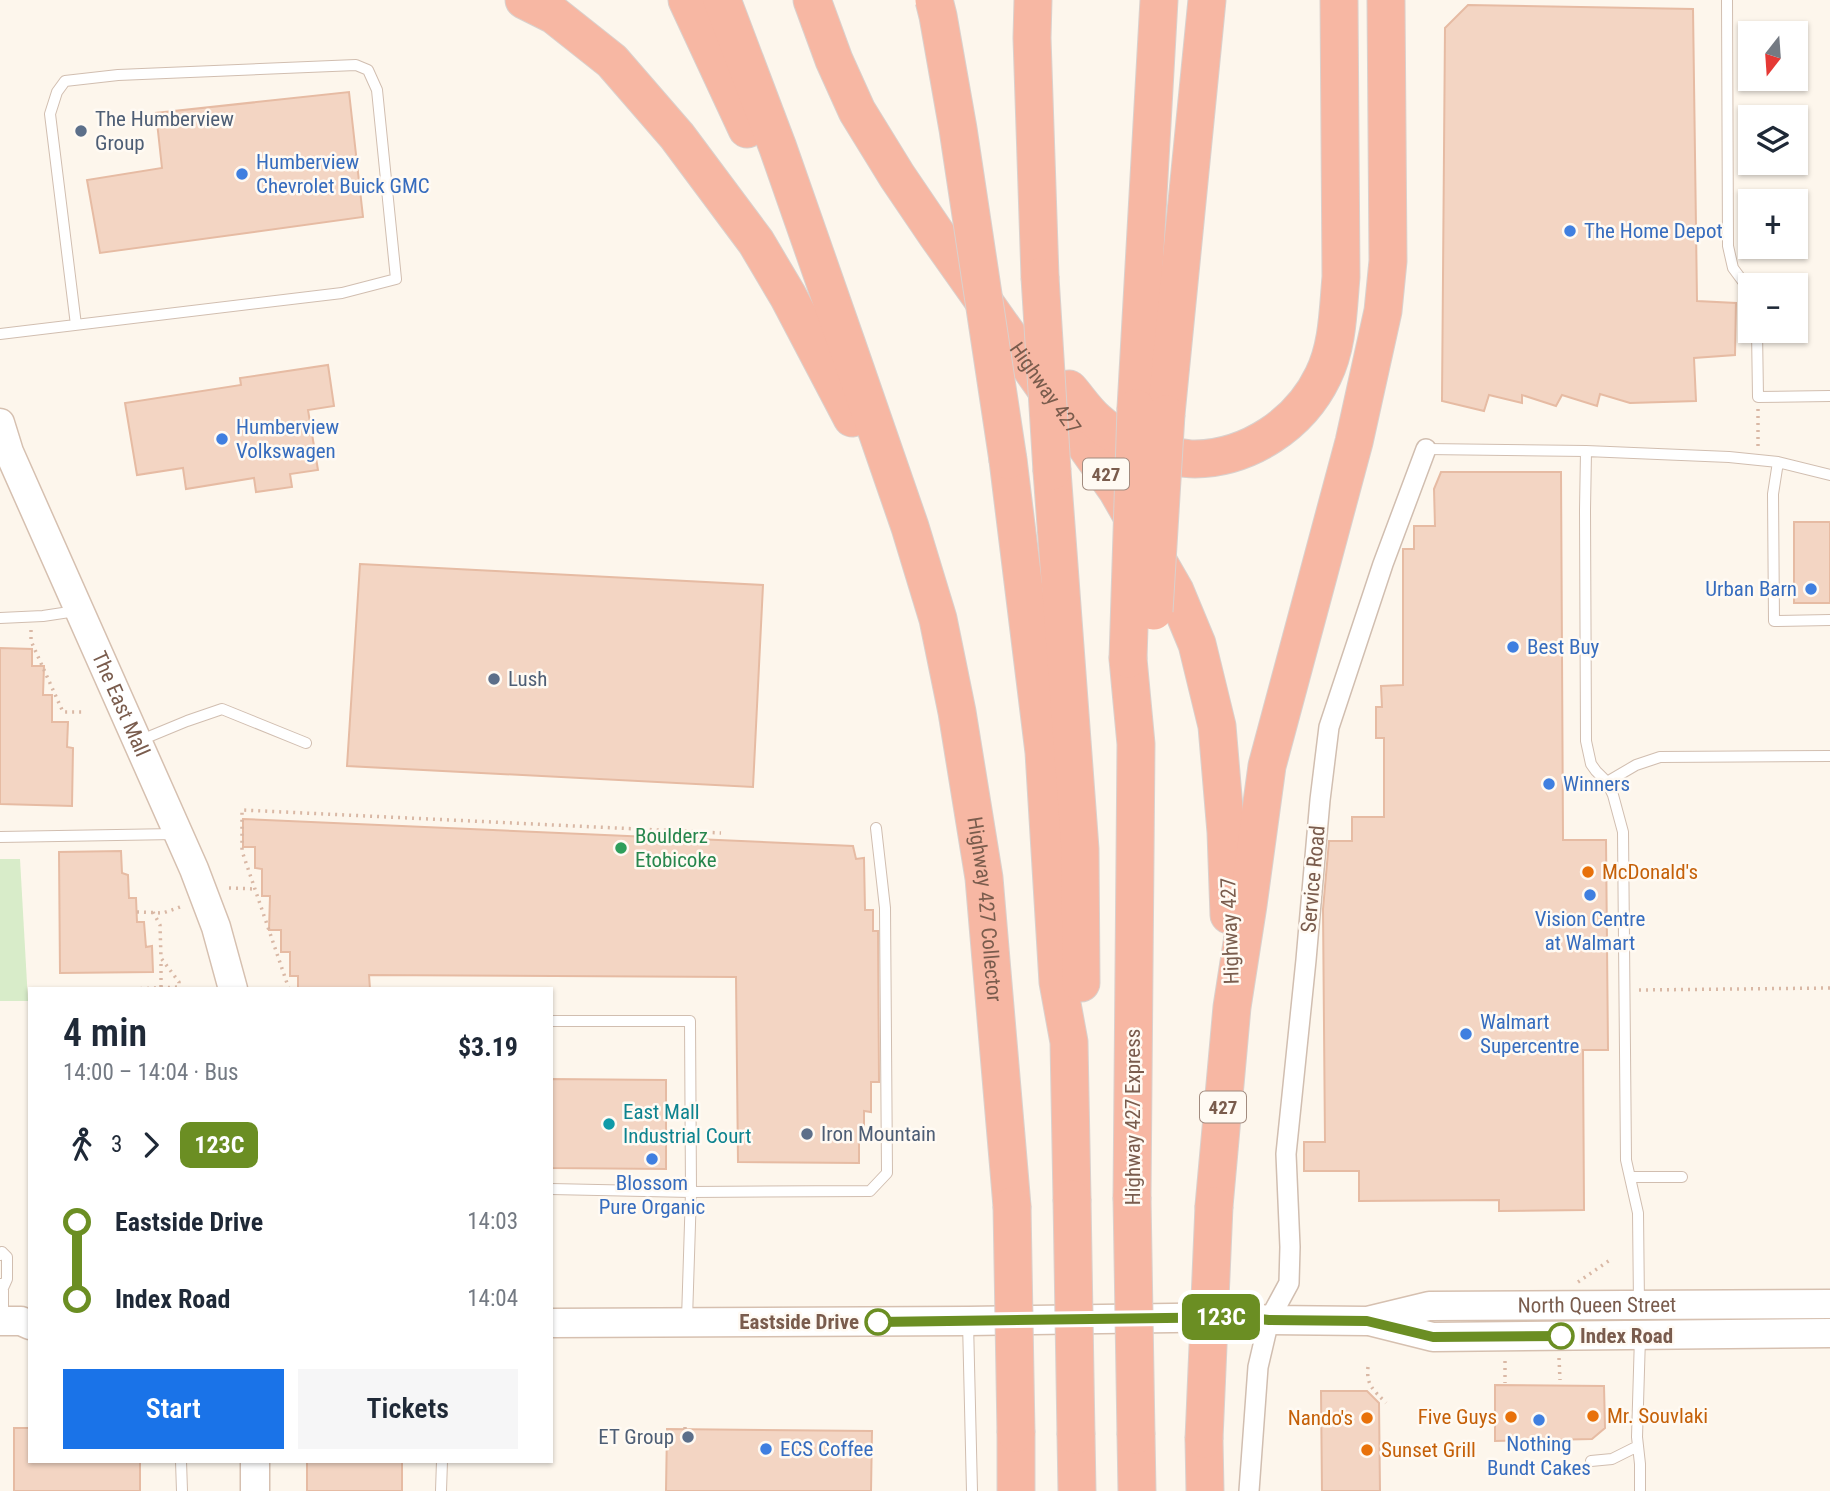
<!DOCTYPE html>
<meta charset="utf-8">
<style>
:root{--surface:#fff;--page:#f6f6f7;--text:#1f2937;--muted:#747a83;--accent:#1a73e8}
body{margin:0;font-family:"Roboto Condensed",sans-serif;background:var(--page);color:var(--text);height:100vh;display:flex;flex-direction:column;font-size:26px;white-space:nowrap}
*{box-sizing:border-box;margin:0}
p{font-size:23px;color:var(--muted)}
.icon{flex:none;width:38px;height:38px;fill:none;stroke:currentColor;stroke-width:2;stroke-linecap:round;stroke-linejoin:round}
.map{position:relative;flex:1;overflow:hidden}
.panel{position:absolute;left:28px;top:987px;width:525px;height:476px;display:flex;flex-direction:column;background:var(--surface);border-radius:0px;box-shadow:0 2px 5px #0004}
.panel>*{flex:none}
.badge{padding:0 14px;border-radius:10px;font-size:24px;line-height:46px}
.needle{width:46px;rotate:197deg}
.fabs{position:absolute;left:1738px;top:21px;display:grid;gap:14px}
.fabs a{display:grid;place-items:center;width:70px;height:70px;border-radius:0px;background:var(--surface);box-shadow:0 2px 5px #0004;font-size:35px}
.map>.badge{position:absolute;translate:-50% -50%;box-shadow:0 0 0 4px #fff}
.legs{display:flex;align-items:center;gap:10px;height:77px;padding:0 35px;font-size:23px}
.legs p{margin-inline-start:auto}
.overview{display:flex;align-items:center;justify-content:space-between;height:119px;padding:0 35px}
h1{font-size:38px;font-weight:600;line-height:52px}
.action{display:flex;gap:14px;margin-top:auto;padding:14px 35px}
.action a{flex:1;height:80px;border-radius:0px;background:var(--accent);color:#fff;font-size:28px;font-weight:600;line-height:80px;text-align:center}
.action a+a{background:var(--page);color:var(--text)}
ul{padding:0 35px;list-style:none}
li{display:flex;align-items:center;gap:24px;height:77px;font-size:26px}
li i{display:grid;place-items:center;width:10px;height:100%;margin:0 9px;background:currentColor}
li i::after{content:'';width:18px;height:18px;margin:-9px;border:5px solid;border-radius:50%;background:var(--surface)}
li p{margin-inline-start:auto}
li:first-child i{background:linear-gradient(#0000 50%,currentColor 0)}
li:last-child i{background:linear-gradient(currentColor 50%,#0000 0)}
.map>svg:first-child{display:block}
.green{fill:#d8ecc9}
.building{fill:#f3d5c3;stroke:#e6bba3;stroke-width:2}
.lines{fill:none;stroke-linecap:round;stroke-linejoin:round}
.service-casing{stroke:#d1beb0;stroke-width:12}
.minor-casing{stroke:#d1beb0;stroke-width:22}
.secondary-casing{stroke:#d6c0b0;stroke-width:31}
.motorway-casing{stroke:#dad1cd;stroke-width:39}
.path{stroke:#d9b8a5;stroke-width:3.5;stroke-dasharray:2 5;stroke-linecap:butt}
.service{stroke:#fff;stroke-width:10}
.minor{stroke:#fff;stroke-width:19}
.secondary{stroke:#fff;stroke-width:28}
.motorway{stroke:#f7b7a3;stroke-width:37}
.motorway-bridge-casing{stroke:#dad1cd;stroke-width:39;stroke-linecap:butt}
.motorway-bridge{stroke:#f7b7a3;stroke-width:37}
.line-1-casing{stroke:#fff;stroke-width:16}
.line-1{stroke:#6b8e23;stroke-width:10}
.service-dot{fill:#5c6f8a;stroke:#fffaf3;stroke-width:2.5}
.shop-dot{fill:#3f7fe0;stroke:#fffaf3;stroke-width:2.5}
.leisure-dot{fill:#2e9e5b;stroke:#fffaf3;stroke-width:2.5}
.food-dot{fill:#e8710a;stroke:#fffaf3;stroke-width:2.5}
.culture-dot{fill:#0f9aa8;stroke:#fffaf3;stroke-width:2.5}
.stop-1-dot{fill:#fff;stroke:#6b8e23;stroke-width:3.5}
.labels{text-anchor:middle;stroke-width:5;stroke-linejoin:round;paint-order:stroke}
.shield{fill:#fffaf3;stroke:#a28b7f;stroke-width:2}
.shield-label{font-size:19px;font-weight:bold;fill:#7a5c4d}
.service-label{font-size:21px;fill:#4e5e75;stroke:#fffaf3;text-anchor:start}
.shop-label{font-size:21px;fill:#366cbe;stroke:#fffaf3;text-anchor:start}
.street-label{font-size:21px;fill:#7a5c4d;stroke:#fffaf3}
.leisure-label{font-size:21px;fill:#27864d;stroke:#fffaf3;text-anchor:start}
.food-label{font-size:21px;fill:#c56008;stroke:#fffaf3;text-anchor:start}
.culture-label{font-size:21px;fill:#0d838f;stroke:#fffaf3;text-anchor:start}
.stop-label{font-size:21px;font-weight:bold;fill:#7a5c4d;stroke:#fffaf3;text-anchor:end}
</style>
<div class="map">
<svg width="1830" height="1491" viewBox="0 0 1830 1491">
<rect width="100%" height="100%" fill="#fdf6ec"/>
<path class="green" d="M0 859H20L28 1001H0Z"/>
<path class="building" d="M1468 5 1693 9 1697 301 1736 303 1735 355 1694 358 1696 401 1630 403 1600 394 1597 406 1562 395 1556 406 1522 395V403L1489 395 1484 411 1442 401 1445 28Z
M349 92 363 217 100 253 87 180 162 168 156 113Z
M328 365 334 406 308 410 318 470 290 474 292 487 256 492 254 478 186 489 183 468 137 475 125 403 241 385 240 378Z
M1441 472H1561L1563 840H1606L1608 1050H1583L1584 1210 1499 1211V1200L1359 1201V1171H1304V1142H1325L1323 909 1329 841H1352V817H1384V738H1376V707H1382L1381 686 1403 685V549H1414V526H1435L1434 489Z
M1794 522H1830V603H1794Z
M360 564 763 585 753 787 347 766Z
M0 648 32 649V666H44L43 695H52V722H68L67 747 73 748 72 806 0 804Z
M243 819 853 846 856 859 864 858 865 910H873V931H878L879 1082H871V1112L864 1111V1137H859V1163L738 1162 736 977 369 975 370 989H298V976H290V952H281V930H269L270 896H262V869L255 868V847H243Z
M121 851 122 873 128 875 129 898H136L137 922H144L146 947 152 946 153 972 60 973 59 852Z
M551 1079 666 1080V1169L551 1168Z
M1495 1385 1604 1386 1605 1428 1592 1439 1495 1441Z
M1321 1391H1367L1379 1403 1380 1491H1322Z
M14 1428H30V1461H140V1491H14Z
M667 1429 872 1431 871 1491H666Z
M307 1461H402V1491H307Z"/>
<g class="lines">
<g class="service-casing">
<path id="service" d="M1727 0 1728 246 1733 268 1750 291
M1757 331 1758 397 1830 396
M0 334 342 293 396 279 377 90 368 70 356 65 118 75 65 81 57 92 50 114 76 325
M1426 449 1586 451 1729 457 1778 462 1830 475
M1586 451 1585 510 1586 741 1591 764 1596 771 1607 782 1613 795 1623 832 1626 1160 1638 1213 1639 1304
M1778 462 1773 494 1774 621 1830 620
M0 618 43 616 76 611
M141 740 187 721 222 709 306 743
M1607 782 1636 765 1660 757 1830 756
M0 837 175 834
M551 1021H690L691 1192 687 1319
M1630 1177H1682
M551 1189 691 1192 870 1191 887 1173 885 908 876 828
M0 1255 2 1252 7 1257V1279L3 1288 0 1284
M3 1317V1288
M968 1322 972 1491
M1640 1337 1637 1437 1640 1464V1491
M181 1461 182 1491
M1591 1461 1612 1459 1638 1446
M441 1491 442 1461"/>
</g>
<g class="minor-casing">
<path id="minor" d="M1249 1491 1258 1367 1269 1320 1289 1283 1290 1247 1286 1154 1306 960 1320 800 1329 727 1383 564 1426 449"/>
</g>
<g class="secondary-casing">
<g id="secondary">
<path id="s1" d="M0 423 9 452 194 869 216 927 233 989"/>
<path d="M0 1321H21L30 1325"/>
<path d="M1373 1322 1433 1337 1830 1333"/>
<path id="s2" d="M551 1323 968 1321 1240 1317 1269 1320 1367 1321 1429 1306 1830 1304"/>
<path d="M255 1491V1461"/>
</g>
</g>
<g class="motorway-casing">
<g id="motorway">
<path d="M524 0 554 15 612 61 677 136 756 242 788 296 852 418"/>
<path d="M687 0 747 129"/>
<path id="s3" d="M722 0 778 148 847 345 910 527 938 619 957 712 984 878 1012 1206"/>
<path id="s4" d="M812 0 834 60 857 111 897 176 937 235 1117 490 1175 591 1197 644 1217 726 1226 832 1229 915"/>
<path d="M1033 0 1032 38 1040 277"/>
<path d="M1069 389C1078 399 1086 412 1097 421 1112 435 1134 445 1153 451 1167 455 1181 459 1195 459 1249 458 1300 424 1323 376 1338 346 1338 310 1341 277L1339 0"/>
<path d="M1136 408 1159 0"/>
<path d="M1166 414 1207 0"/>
<path d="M1008 460 1044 752 1058 982 1069 1042 1072 1199"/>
<path d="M1052 471 1080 849 1081 983"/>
<path d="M1128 659 1136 744 1132 1197"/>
<path d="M1214 1206 1232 1007 1248 905 1267 766 1354 442 1383 311 1388 261 1386 0"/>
<path d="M1016 1433V1491"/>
<path d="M1076 1435 1077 1491"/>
<path d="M1136 1435 1137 1491"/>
<path d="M1204 1439 1205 1491"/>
</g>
</g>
<path class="path" d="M1758 409V447
M31 630V641L63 712H84
M229 888 255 889
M137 912 163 913 183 906
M153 912 160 925 161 958 179 982V989
M161 987V960
M133 989 179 987
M289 989 242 851V810L721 833
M1639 990 1830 988
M1578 1282 1610 1260
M1559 1358 1560 1380
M1505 1361V1383
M1368 1367C1366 1386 1374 1390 1386 1403
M685 1429V1423"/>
<use href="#service" class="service"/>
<use href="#minor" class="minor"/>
<use href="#secondary" class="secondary"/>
<use href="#motorway" class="motorway"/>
<g class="motorway-bridge-casing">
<path id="motorway-bridge" d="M934 0 938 16 958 129 1008 460
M1040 277 1052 471
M1154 611 1166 414
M1128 659 1136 408
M1132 1197 1136 1435
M1072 1199 1076 1435
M1012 1206 1016 1433
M1204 1439 1214 1206"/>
</g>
<use href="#motorway-bridge" class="motorway-bridge"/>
</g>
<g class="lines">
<g class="line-1-casing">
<path id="line-1" d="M878 1322 1240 1317 1269 1320 1367 1321 1433 1337 1561 1336"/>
</g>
<use href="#line-1" class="line-1"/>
</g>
<g class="service-dot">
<circle cx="81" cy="131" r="7"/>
<circle cx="494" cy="679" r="7"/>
<circle cx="807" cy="1134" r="7"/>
<circle cx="688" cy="1437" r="7"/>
</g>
<g class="shop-dot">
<circle cx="242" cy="174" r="7"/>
<circle cx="1570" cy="231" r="7"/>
<circle cx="222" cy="439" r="7"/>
<circle cx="1811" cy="589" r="7"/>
<circle cx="1513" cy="647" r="7"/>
<circle cx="1549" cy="784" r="7"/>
<circle cx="1590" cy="895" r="7"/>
<circle cx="1466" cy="1034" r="7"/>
<circle cx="652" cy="1159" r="7"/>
<circle cx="1539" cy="1420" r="7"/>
<circle cx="766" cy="1449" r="7"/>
</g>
<circle class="leisure-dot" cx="621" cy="848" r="7"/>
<g class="food-dot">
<circle cx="1588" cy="872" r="7"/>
<circle cx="1593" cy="1416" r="7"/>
<circle cx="1511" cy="1417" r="7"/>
<circle cx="1367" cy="1418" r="7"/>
<circle cx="1367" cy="1450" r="7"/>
</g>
<circle class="culture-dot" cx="609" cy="1124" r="7"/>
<g class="stop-1-dot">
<circle cx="878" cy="1322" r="12"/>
<circle cx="1561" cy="1336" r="12"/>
</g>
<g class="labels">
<g class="shield">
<rect x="1083" y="458.5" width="46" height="31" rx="5"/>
<rect x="1200" y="1091.5" width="46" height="31" rx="5"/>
</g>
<g class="shield-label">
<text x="1106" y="481">427</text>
<text x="1223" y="1114">427</text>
</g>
<g class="service-label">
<text x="95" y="126">The Humberview<tspan x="95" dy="24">Group</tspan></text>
<text x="508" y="686">Lush</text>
<text x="821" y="1141">Iron Mountain</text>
<text x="674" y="1444" text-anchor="end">ET Group</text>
</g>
<g class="shop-label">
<text x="256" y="169">Humberview<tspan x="256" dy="24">Chevrolet Buick GMC</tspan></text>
<text x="1584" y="238">The Home Depot</text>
<text x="236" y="434">Humberview<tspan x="236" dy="24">Volkswagen</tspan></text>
<text x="1797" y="596" text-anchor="end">Urban Barn</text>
<text x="1527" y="654">Best Buy</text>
<text x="1563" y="791">Winners</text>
<text x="1590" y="926" text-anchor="middle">Vision Centre<tspan x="1590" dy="24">at Walmart</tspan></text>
<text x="1480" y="1029">Walmart<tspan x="1480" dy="24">Supercentre</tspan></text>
<text x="652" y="1190" text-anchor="middle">Blossom<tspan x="652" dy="24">Pure Organic</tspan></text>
<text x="1539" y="1451" text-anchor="middle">Nothing<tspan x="1539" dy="24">Bundt Cakes</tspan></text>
<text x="780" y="1456">ECS Coffee</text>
</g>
<g class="street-label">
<text dy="7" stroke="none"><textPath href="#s4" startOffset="455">Highway 427</textPath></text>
<text dy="7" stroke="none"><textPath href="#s1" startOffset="306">The East Mall</textPath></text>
<text transform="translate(1313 879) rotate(-85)" y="7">Service Road</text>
<text dy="7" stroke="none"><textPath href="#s3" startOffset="950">Highway 427 Collector</textPath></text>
<text transform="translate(1230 931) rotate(-92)" y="7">Highway 427</text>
<text transform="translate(1133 1117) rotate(-90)" y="7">Highway 427 Express</text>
<text dy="7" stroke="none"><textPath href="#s2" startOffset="1048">North Queen Street</textPath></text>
</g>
<g class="leisure-label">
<text x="635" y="843">Boulderz<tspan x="635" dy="24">Etobicoke</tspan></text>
</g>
<g class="food-label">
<text x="1602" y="879">McDonald's</text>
<text x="1607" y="1423">Mr. Souvlaki</text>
<text x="1497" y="1424" text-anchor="end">Five Guys</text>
<text x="1353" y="1425" text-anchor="end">Nando's</text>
<text x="1381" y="1457">Sunset Grill</text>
</g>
<g class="culture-label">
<text x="623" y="1119">East Mall<tspan x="623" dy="24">Industrial Court</tspan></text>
</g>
<g class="stop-label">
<text x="859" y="1329">Eastside Drive</text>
<text x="1580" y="1343" text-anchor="start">Index Road</text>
</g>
</g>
</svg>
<div class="fabs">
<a><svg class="needle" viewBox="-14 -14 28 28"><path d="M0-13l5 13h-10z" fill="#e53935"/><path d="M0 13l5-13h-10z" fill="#747a83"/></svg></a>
<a><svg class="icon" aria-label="layers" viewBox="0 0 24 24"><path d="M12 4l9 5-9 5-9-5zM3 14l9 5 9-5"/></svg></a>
<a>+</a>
<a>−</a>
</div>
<b class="badge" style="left:1221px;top:1317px;background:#6b8e23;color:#fff">123C</b>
<section class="panel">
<div class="overview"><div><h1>4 min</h1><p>14:00 – 14:04 · Bus</p></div><b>$3.19</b></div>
<div class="legs"><svg class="icon" aria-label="walk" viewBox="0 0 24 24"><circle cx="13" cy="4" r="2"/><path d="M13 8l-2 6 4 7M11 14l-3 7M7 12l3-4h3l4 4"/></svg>3<svg class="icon" aria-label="forward" viewBox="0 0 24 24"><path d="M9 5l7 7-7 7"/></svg><b class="badge" style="background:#6b8e23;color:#fff">123C</b></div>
<ul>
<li><i style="color:#6b8e23"></i><b>Eastside Drive</b><p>14:03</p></li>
<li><i style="color:#6b8e23"></i><b>Index Road</b><p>14:04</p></li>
</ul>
<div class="action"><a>Start</a><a>Tickets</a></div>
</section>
</div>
